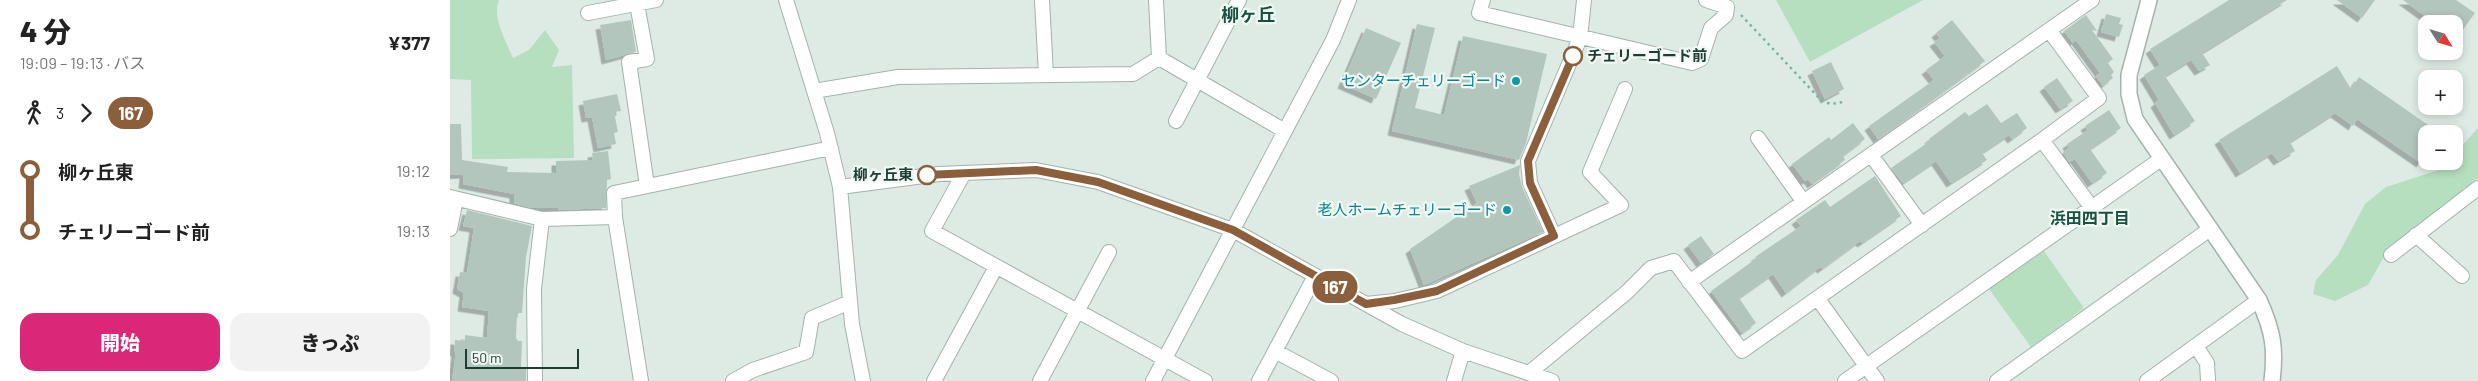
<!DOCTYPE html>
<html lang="ja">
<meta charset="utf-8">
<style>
:root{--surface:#fff;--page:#f2f2f2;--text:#222;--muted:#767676;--accent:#db2777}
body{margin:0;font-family:Barlow,"Noto Sans JP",sans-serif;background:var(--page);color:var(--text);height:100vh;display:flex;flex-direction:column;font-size:19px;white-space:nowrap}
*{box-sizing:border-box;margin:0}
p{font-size:16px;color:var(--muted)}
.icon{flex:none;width:28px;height:28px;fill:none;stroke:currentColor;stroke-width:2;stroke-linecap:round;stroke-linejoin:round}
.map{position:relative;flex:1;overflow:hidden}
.details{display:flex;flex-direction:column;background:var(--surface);width:450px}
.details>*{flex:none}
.badge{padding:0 10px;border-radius:16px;font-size:18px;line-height:32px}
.needle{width:32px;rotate:127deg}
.fabs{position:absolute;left:1968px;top:15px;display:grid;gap:10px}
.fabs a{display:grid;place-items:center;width:45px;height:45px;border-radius:10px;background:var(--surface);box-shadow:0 2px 8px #0003;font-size:25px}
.scale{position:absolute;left:15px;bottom:12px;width:114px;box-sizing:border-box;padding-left:5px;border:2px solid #1e3c34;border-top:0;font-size:14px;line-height:18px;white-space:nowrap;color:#1e3c34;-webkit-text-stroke:4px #eff8f3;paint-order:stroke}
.map>.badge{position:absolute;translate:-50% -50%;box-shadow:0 0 0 2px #fff}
.legs{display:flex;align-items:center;gap:8px;height:55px;padding:0 20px;font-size:16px}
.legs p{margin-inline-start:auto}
.head{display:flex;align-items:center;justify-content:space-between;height:85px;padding:0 20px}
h1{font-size:28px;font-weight:800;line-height:38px}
.cta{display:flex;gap:10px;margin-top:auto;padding:10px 20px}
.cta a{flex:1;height:58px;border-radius:15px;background:var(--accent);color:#fff;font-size:20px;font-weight:800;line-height:58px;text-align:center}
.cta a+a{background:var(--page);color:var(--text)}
ul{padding:0 20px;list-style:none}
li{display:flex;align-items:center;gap:18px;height:60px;font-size:19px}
li i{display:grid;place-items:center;width:8px;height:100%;margin:0 6px;background:currentColor}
li i::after{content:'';width:12px;height:12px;margin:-6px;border:4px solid;border-radius:50%;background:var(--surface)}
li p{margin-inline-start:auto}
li:first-child i{background:linear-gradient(#0000 50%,currentColor 0)}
li:last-child i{background:linear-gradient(currentColor 50%,#0000 0)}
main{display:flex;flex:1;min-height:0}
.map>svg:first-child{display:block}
.green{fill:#b5dfbf}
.building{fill:#b3c6be;filter:url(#shadow)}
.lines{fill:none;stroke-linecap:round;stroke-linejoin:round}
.minor-casing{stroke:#a1b3ac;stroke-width:16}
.tertiary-casing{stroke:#a1b3ac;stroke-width:18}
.path{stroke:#7cb2a0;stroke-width:2.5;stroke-dasharray:2.5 4;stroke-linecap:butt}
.minor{stroke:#fff;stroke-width:14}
.tertiary{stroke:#fff;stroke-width:15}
.line-1-casing{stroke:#fff;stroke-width:11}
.line-1{stroke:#8b5e3c;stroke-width:8}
.stop-1-dot{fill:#fff;stroke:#8b5e3c;stroke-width:2.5}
.culture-dot{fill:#0f9aa8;stroke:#eff8f3;stroke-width:2}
.labels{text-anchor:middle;stroke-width:4.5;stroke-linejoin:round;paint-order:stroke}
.stop-label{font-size:15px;font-weight:bold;fill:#1e3c34;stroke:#eff8f3;text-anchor:start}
.culture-label{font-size:15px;fill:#0d838f;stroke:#eff8f3;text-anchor:end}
.neighbourhood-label{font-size:16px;font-weight:bold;fill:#195041;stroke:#eff8f3}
.quarter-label{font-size:18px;font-weight:bold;fill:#195041;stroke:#eff8f3}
</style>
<main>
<section class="details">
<div class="head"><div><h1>4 分</h1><p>19:09 – 19:13 · バス</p></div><b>¥377</b></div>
<div class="legs"><svg class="icon" aria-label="walk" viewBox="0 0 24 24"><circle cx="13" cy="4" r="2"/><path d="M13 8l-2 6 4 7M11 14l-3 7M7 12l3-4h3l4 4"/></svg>3<svg class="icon" aria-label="forward" viewBox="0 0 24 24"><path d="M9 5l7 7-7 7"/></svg><b class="badge" style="background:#8b5e3c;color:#fff">167</b></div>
<ul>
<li><i style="color:#8b5e3c"></i><b>柳ヶ丘東</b><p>19:12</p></li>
<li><i style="color:#8b5e3c"></i><b>チェリーゴード前</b><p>19:13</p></li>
</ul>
<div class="cta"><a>開始</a><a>きっぷ</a></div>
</section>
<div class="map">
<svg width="2028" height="381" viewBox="0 0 2028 381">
<defs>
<filter id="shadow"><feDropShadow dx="-4.5" dy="4.5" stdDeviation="0" flood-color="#0004"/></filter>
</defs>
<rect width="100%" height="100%" fill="#deebe5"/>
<path class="green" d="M0 0H49C42 18 56 41 63 58L79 50 95 30 109 50 102 67 122 65 124 158 22 159 21 80 0 79Z
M1326 0H1473L1360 62Z
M2028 128V178L1935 255 1918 285 1885 301 1863 294 1866 280 1888 255 1915 204 1936 187 1992 169 1999 161H2004V155Z
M1594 251 1634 308 1581 347 1539 289Z"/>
<path class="building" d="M1779 0H1837L1752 53 1760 65 1749 71 1741 60 1715 76 1745 121 1724 135 1705 103 1709 100 1694 75 1710 65 1700 49Z
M1887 0H1925L1912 18Z
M1953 0H2006L2025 13 2004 42V24H1986Z
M1656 14 1671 18 1669 24 1673 25 1669 37 1651 32Z
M1636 15 1647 31 1642 30 1663 59 1658 63 1664 72 1661 75 1663 78 1653 86 1646 76 1650 73 1626 40 1623 43 1614 31Z
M181 20 186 52 156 60 150 25Z
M1502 20 1535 61 1428 139 1419 126 1484 80 1476 70 1495 56 1484 42 1490 38 1486 33Z
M967 24 985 28 965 108 994 115 1013 36 1097 54 1076 143 1069 160 942 131Z
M916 28 951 43 926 99 892 84Z
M1381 62 1394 89 1375 99 1362 71Z
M1887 66 1901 89 1909 77 1991 134H1976V155L1971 163 1907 119 1903 126 1885 113 1840 142 1845 151 1828 161 1822 153 1790 173 1769 140Z
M1607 78 1623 101 1610 109 1594 87Z
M167 94 171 111 164 112 168 132 164 133 166 144 148 148 142 117 136 118 133 101Z
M1537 104 1551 123 1567 113 1577 128 1562 139 1559 135 1532 153 1537 160 1501 183 1486 161 1453 183 1441 168 1480 141 1479 139 1515 112 1519 116Z
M1659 110 1671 128 1640 149 1657 173 1642 183 1625 159 1619 162 1613 152 1619 148 1617 144 1638 130 1635 126Z
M1403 123 1415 139 1393 156 1395 160 1362 184 1358 179 1355 181 1342 164 1379 137 1381 140Z
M0 124H11L12 160 58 167 57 172 106 173V161L143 160 142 153 158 151 161 179 157 180 156 208 108 210V208H82L64 203V194L13 184 14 174 0 175Z
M1070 165 1069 174 1072 187 1093 232 974 285 960 249 1027 203 1019 186Z
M1425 176 1451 216 1412 243 1410 241 1372 269 1370 267 1336 293 1323 274 1289 298 1306 323 1292 333 1261 291 1307 258 1305 257 1351 226 1346 220 1375 200 1380 207Z
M17 210 82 226 76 257 72 313H67L66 338 68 341H72L71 367H76V381H2L6 352H4L5 340 15 341V335L37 338 39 311 12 307 14 293 7 289 10 272 17 273 24 228 13 226Z
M1251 236 1264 254 1251 263 1238 245Z"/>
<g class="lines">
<g class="minor-casing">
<path id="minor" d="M336 0 377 133 390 187 402 324 413 381
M592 0 596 75
M706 0 709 58
M1033 0 1029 13 1242 63 1251 59 1261 28 1276 15 1277 7 1256 0
M187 4 197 59 179 62 197 186
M138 13 206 0
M1599 30 1642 0
M364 91 448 77 683 74 709 58 835 131
M726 121 789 0
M1308 138 1353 201
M1592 140 1642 208
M1421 155 1472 225
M514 173 482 231 755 381
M390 187 489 174 586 170 648 182 783 230 952 324 1013 351 1102 381
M0 197 92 219 165 217
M0 229 6 199
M1966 235 2012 276
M1104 236 1080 183 1078 161 1130 38 1134 0
M1941 255 2028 188
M1368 299 1427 381
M916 304 945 301 987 291 1171 205 1140 172 1175 89
M1746 346 1757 363 1758 381
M825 351 881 381
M1079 373 1177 292 1201 268 1224 261 1292 351 1592 140 1649 98 1599 30 1239 282
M85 381 84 289 92 219
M191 381 165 217 164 193 381 148
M283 381 303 370 356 352 362 318 400 302
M484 381 546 267
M590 381 659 252
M703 381 883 40 899 0
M809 381 865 276
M1004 381 1013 351
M1395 381 1711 159
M1547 381 1760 229
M1697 381 1809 300"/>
</g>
<g class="tertiary-casing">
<path id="tertiary" d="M1699 0 1679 75V94L1685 119 1809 300C1823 331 1826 348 1822 381"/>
</g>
<path class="path" d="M1291 15 1372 101 1381 104 1393 102"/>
<use href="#minor" class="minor"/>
<use href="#tertiary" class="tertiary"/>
</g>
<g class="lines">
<g class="line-1-casing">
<path id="line-1" d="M477 175 586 170 648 182 783 230 916 304 944 300 987 291 1104 236 1080 183 1078 161 1123 56"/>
</g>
<use href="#line-1" class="line-1"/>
</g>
<g class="stop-1-dot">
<circle cx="1123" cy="56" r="9"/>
<circle cx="477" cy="175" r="9"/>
</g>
<g class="culture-dot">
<circle cx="1066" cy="81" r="5"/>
<circle cx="1057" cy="210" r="5"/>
</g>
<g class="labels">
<g class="stop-label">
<text x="1137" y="61">チェリーゴード前</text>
<text x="463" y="180" text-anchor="end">柳ヶ丘東</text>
</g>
<g class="culture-label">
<text x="1056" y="86">センターチェリーゴード</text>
<text x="1047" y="215">老人ホームチェリーゴード</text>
</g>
<g class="neighbourhood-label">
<text x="1640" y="224">浜田四丁目</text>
</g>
<g class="quarter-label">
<text x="798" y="21">柳ヶ丘</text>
</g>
</g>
</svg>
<div class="fabs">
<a><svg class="needle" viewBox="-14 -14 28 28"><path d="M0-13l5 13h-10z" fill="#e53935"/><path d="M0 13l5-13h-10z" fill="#767676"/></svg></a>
<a>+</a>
<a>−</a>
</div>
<div class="scale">50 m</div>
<b class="badge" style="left:885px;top:287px;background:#8b5e3c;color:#fff">167</b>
</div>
</main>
